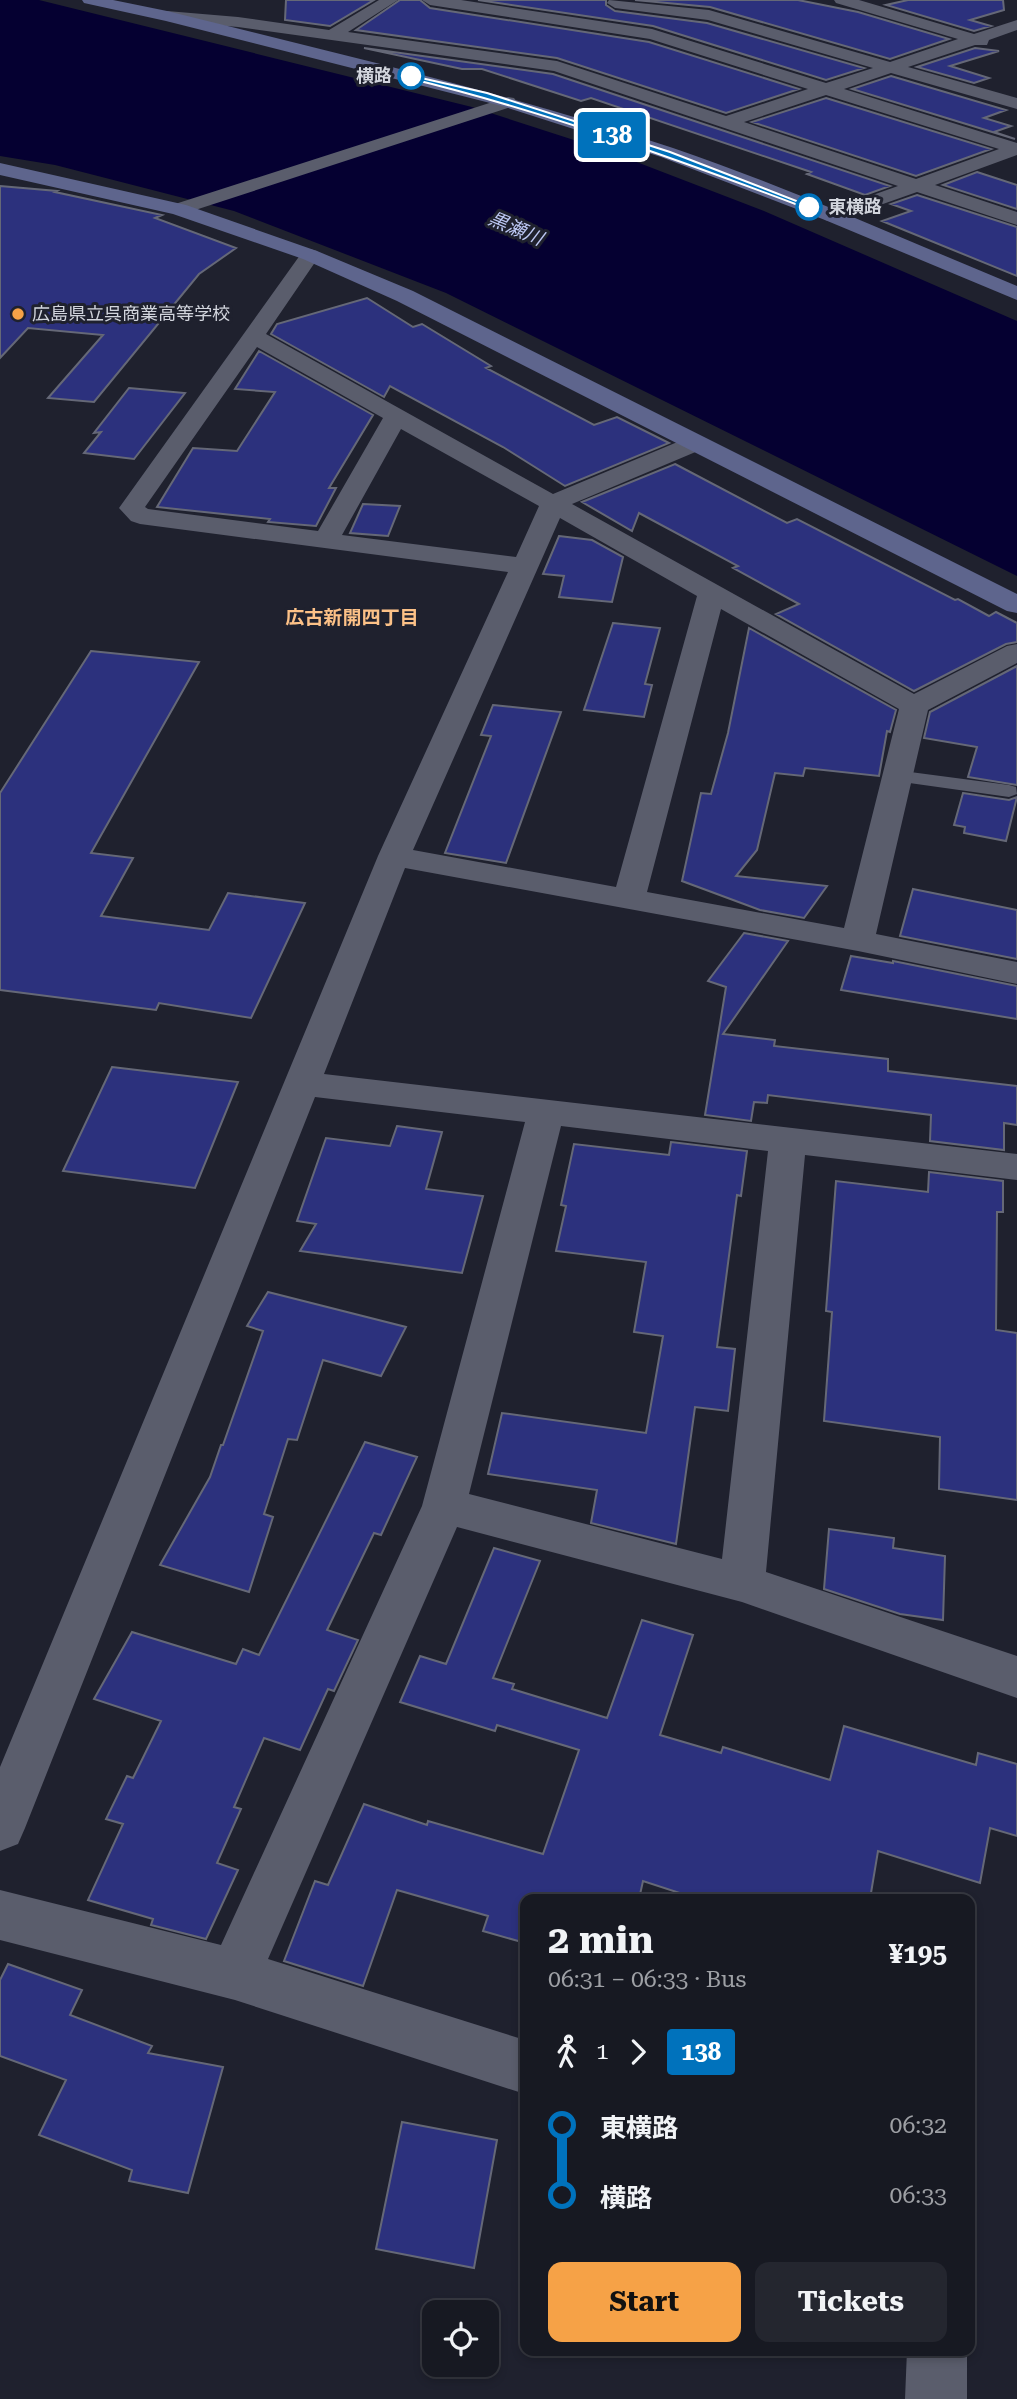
<!DOCTYPE html>
<meta charset="utf-8">
<style>
:root{--surface:#171922;--page:#24262f;--text:#f1f3f6;--muted:#9ea0a5;--line:#363840;--accent:#f6a247}
body{margin:0;font-family:"Roboto Serif","Noto Sans JP",serif;background:var(--page);color:var(--text);height:100vh;display:flex;flex-direction:column;font-size:26px;white-space:nowrap}
*{box-sizing:border-box;margin:0}
p{font-size:23px;color:var(--muted)}
.icon{flex:none;width:38px;height:38px;fill:none;stroke:currentColor;stroke-width:2;stroke-linecap:round;stroke-linejoin:round}
.map{position:relative;flex:1;overflow:hidden}
.side{position:absolute;left:520px;top:1894px;width:455px;height:462px;display:flex;flex-direction:column;background:var(--surface);border-radius:14px;box-shadow:0 4px 10px #0003,0 0 0 2px var(--line)}
.side>*{flex:none}
.badge{padding:0 14px;border-radius:5px;font-size:24px;line-height:46px}
.fabs{position:absolute;left:422px;top:2300px;display:grid;gap:14px}
.fabs a{display:grid;place-items:center;width:77px;height:77px;border-radius:14px;background:var(--surface);box-shadow:0 4px 10px #0003,0 0 0 2px var(--line);font-size:35px}
.map>.badge{position:absolute;translate:-50% -50%;box-shadow:0 0 0 4px #fff}
.legs{display:flex;align-items:center;gap:10px;height:77px;padding:0 28px;font-size:23px}
.legs p{margin-inline-start:auto}
.headline{display:flex;align-items:center;justify-content:space-between;height:119px;padding:0 28px}
h1{font-size:38px;font-weight:700;line-height:52px}
.button{display:flex;gap:14px;margin-top:auto;padding:14px 28px}
.button a{flex:1;height:80px;border-radius:14px;background:var(--accent);color:#111;font-size:28px;font-weight:700;line-height:80px;text-align:center}
.button a+a{background:var(--page);color:var(--text)}
ul{padding:0 28px;list-style:none}
li{display:flex;align-items:center;gap:24px;height:70px;font-size:26px}
li i{display:grid;place-items:center;width:10px;height:100%;margin:0 9px;background:currentColor}
li i::after{content:'';width:18px;height:18px;margin:-9px;border:5px solid;border-radius:50%;background:var(--surface)}
li p{margin-inline-start:auto}
li:first-child i{background:linear-gradient(#0000 50%,currentColor 0)}
li:last-child i{background:linear-gradient(currentColor 50%,#0000 0)}
.map>svg:first-child{display:block}
.water{fill:#050031}
.building{fill:#2c317d;stroke:#656877;stroke-width:2}
.lines{fill:none;stroke-linecap:round;stroke-linejoin:round}
.lane{fill:#5a5d6c;fill-rule:evenodd}
.street{fill:#5a5d6c;fill-rule:evenodd}
.secondary{fill:#5e658d;fill-rule:evenodd}
.line-1{fill:#0072bc;stroke:#fff;stroke-width:2}
.stop-1-dot{fill:#fff;stroke:#0072bc;stroke-width:3.5}
.poi-dot{fill:#f6a247;stroke:#1f212e;stroke-width:2.5}
.labels{text-anchor:middle;stroke-width:6;stroke-linejoin:round;paint-order:stroke}
.far-stop-label{font-size:18px;font-weight:bold;fill:#d2d5dd;stroke:#1f212e;text-anchor:end}
.far-poi-label{font-size:18px;fill:#d2d5dd;stroke:#1f212e;text-anchor:start}
.far-water-label{font-size:19px;font-style:italic;fill:#bcc7f3;stroke:#1f212e}
.far-neighbourhood-label{font-size:19px;font-weight:bold;fill:#fcc187;stroke:#1f212e}
</style>
<div class="map">
<svg width="1017" height="2399" viewBox="0 0 1017 2399">
<rect width="100%" height="100%" fill="#1f212e"/>
<path class="water" d="M0 0H39L472 107 608 151 764 211 1017 321V576L446 293 234 211 55 165 0 156Z"/>
<path class="building" d="M286 0H374L330 26 285 20Z
M400 0H420L430 8 649 42 799 89 726 113 557 58 356 30Z
M478 0H606V5L615 11 707 23 864 68 826 80 653 26Z
M635 0H798L858 12 949 39 890 59 710 7Z
M908 0H1003L1004 10 970 20 991 26 974 31 886 5Z
M364 48 553 74 890 186 865 195 807 174 811 172 591 98 581 101 482 69H462Z
M975 48 999 51 950 66 989 78 974 83 917 67Z
M891 76 1006 110 984 118 1011 126 994 132 1015 139 852 89Z
M826 98 991 149 916 176 752 122Z
M977 172 1017 185V209L943 185Z
M0 186 57 191 55 192 162 215 155 218 236 248 199 274 94 402 48 398 103 335 28 328 0 358Z
M917 195 1017 227V276L882 221 911 211 891 204Z
M367 298 413 327 422 324 491 366 486 368 594 425 617 417 669 443 565 486 503 447 390 386 384 397 271 334 277 324Z
M259 351 373 415 329 488H336L316 526 268 522 270 519 157 507 193 448 237 451 275 392 235 389Z
M129 388 185 393 134 459 84 453 101 432 94 433Z
M675 464 787 523 797 519 955 600 958 599 989 616 996 612 1017 623V642L1006 644 914 691 776 614 799 604 733 568 738 566 639 513 632 531 582 502Z
M363 504 400 506 388 536 350 533Z
M559 536 592 540 623 557 612 602 559 597 564 576 543 574Z
M613 623 660 628 645 684 652 685 644 717 584 710Z
M749 628 896 710 890 732 887 731 879 776 805 768 803 776 775 773 757 850 736 876 827 886 804 918 760 910 682 881 701 793 711 794 728 733Z
M91 651 199 662 91 853 133 858 101 916 209 930 228 893 305 903 251 1018 159 1003 156 1010 0 990V793Z
M1017 666V785L968 777 977 747 924 738 930 712Z
M493 705 561 712 506 863 445 853 491 736 481 735Z
M963 793 1009 800 1017 797 1006 841 964 833 965 827 954 825Z
M913 889 1017 910V959L900 936Z
M744 933 788 941 723 1034 775 1040 774 1046 888 1059V1071L1017 1086V1125L1004 1123V1150L930 1141 931 1115 768 1095 767 1103 754 1102 751 1121 705 1115 726 987 708 981Z
M851 956 893 963V961L1017 986V1019L841 990Z
M112 1067 238 1082 195 1188 63 1171Z
M397 1126 442 1132 426 1189 483 1196 462 1273 300 1251 316 1224 297 1221 326 1138 390 1146Z
M671 1142 747 1151 741 1196 737 1195 717 1347 735 1349 728 1411 695 1407 676 1544 591 1523 597 1490 488 1474 502 1413 646 1433 663 1336 634 1332 646 1262 556 1251 566 1206 561 1205 574 1144 669 1155Z
M929 1172 1003 1181V1212H997L996 1330 1017 1333V1500L939 1489 940 1437 824 1421 832 1312 826 1311 836 1181 928 1192Z
M268 1292 406 1327 381 1376 323 1360 297 1440 288 1439 264 1514 273 1517 249 1592 160 1565 210 1477 221 1445H223L263 1331 247 1326Z
M365 1442 417 1457 381 1535 374 1533 327 1630 358 1640 334 1691 328 1689 300 1750 264 1738 234 1807 241 1809 217 1863 238 1870 206 1939 151 1925 153 1919 88 1900 123 1824 106 1819 127 1776 133 1778 161 1721 94 1699 132 1632 236 1664 243 1649 259 1655Z
M829 1529 894 1538 893 1548 945 1556 943 1620 900 1614 824 1589Z
M494 1548 540 1561 493 1678 514 1684 512 1689 607 1718 642 1620 693 1635 660 1735 721 1753 723 1747 830 1780 844 1726 976 1765 978 1753 1017 1764V1836L990 1828 980 1883 878 1851 870 1899H698L643 1881 639 1899H525V1943L483 1931 488 1916 397 1890 363 1986 284 1961 315 1881 328 1885 364 1804 427 1825 428 1821 543 1854 579 1750 497 1725 495 1731 400 1702 420 1656 446 1664Z
M8 1964 82 1990 70 2015 152 2046 148 2053 223 2067 188 2193 129 2181 132 2170 39 2135 66 2080 0 2056V1980Z
M402 2122 497 2140 474 2268 376 2249Z"/>
<g class="lines">
<path class="lane" d="M895 770 1009 785 1016 787 1017 794 1009 797 888 780 885 776 888 772Z"/>
<path class="street" d="M379 0H398L348 32 557 61 726 116 808 89 650 39 430 5 422 0H461L652 29 826 83 873 68 708 20 615 8 607 3 609 0 709 10 890 62 958 39 836 3 834 0H859L974 34 1017 20V30L989 40 987 45H975L908 67 1017 98V109L891 73 844 89 1017 143V155L935 185 1017 212V225L917 192 832 222 825 220 822 216 825 212 898 186 554 71 238 27 167 21 159 16 167 11 238 17 329 30ZM826 95 999 149 916 179 744 122Z
M508 97 514 98 517 102 514 106 186 213H172L169 209 172 205Z
M310 249 317 251 320 255 266 334 553 494 687 438 696 436 705 438 708 443 705 448 572 504 914 694 1007 646 1017 644V663L928 710 876 934 1017 962V984L858 951 405 868 324 1074 1017 1154V1180L805 1155 766 1572 1017 1656V1698L742 1602 457 1527 268 1959 525 2040V2094L235 2000 0 1940V1890L221 1945 422 1506 525 1122 315 1097 25 1828 18 1844 0 1851V1767L378 856 508 572 140 524 131 521 119 508 303 251ZM257 347 383 418 318 531 148 509 145 507ZM401 429 539 506 516 557 342 535ZM560 518 697 596 616 887 413 850ZM721 609 899 709 844 928 647 892ZM561 1126 768 1151 722 1559 469 1494Z
M907 2350H967V2399H905Z"/>
<path class="secondary" d="M82 0H113L167 11C337 53 507 93 673 148 790 188 903 239 1017 286V300L825 220 661 157 502 106 166 21 84 3Z
M0 163 186 205 317 251 413 291 1017 594V613L1007 611 397 301 303 259 173 214 0 175Z"/>
</g>
<path class="line-1" d="M408 75 487 93 670 152 812 207 806 208C676 159 544 111 408 78Z"/>
<g class="stop-1-dot">
<circle cx="411" cy="76" r="12"/>
<circle cx="809" cy="207" r="12"/>
</g>
<circle class="poi-dot" cx="18" cy="314" r="7"/>
<g class="labels">
<g class="far-stop-label">
<text x="392" y="82">横路</text>
<text x="828" y="213" text-anchor="start">東横路</text>
</g>
<g class="far-poi-label">
<text x="32" y="320">広島県立呉商業高等学校</text>
</g>
<g class="far-water-label">
<text transform="translate(516 228) rotate(23)" y="7">黒瀬川</text>
</g>
<g class="far-neighbourhood-label">
<text x="352" y="624">広古新開四丁目</text>
</g>
</g>
</svg>
<div class="fabs">
<a><svg class="icon" aria-label="locate" viewBox="0 0 24 24"><circle cx="12" cy="12" r="6"/><path d="M12 2v4M12 18v4M2 12h4M18 12h4"/></svg></a>
</div>
<b class="badge" style="left:612px;top:135px;background:#0072bc;color:#fff">138</b>
<section class="side">
<div class="headline"><div><h1>2 min</h1><p>06:31 – 06:33 · Bus</p></div><b>¥195</b></div>
<div class="legs"><svg class="icon" aria-label="walk" viewBox="0 0 24 24"><circle cx="13" cy="4" r="2"/><path d="M13 8l-2 6 4 7M11 14l-3 7M7 12l3-4h3l4 4"/></svg>1<svg class="icon" aria-label="forward" viewBox="0 0 24 24"><path d="M9 5l7 7-7 7"/></svg><b class="badge" style="background:#0072bc;color:#fff">138</b></div>
<ul>
<li><i style="color:#0072bc"></i><b>東横路</b><p>06:32</p></li>
<li><i style="color:#0072bc"></i><b>横路</b><p>06:33</p></li>
</ul>
<div class="button"><a>Start</a><a>Tickets</a></div>
</section>
</div>
